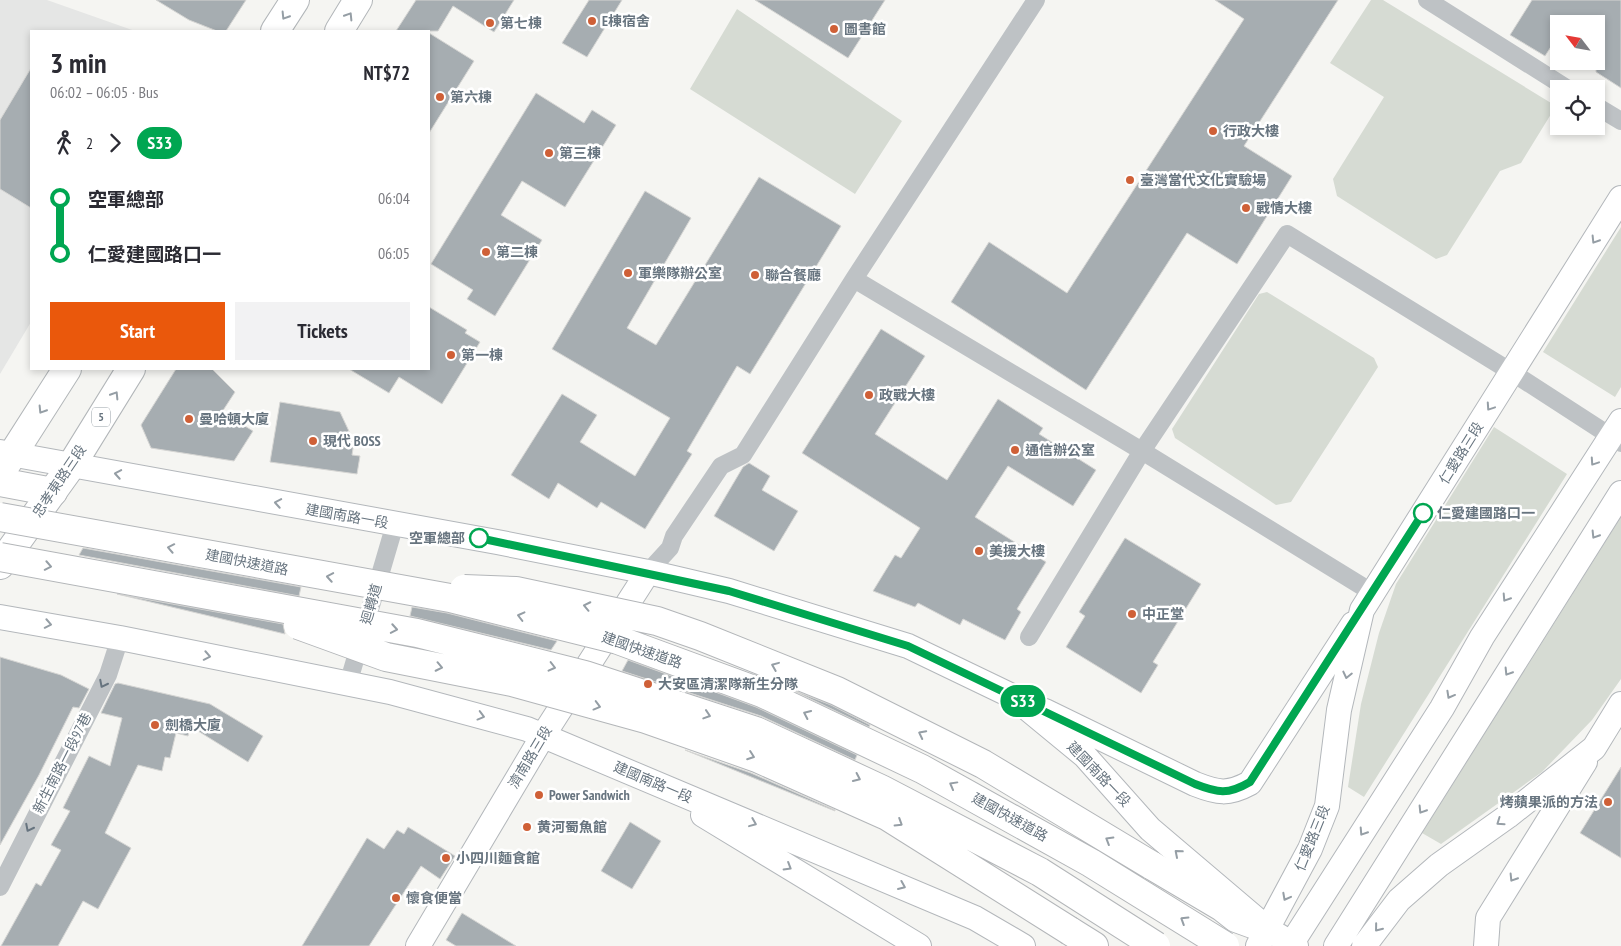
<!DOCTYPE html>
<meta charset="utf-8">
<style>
:root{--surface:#fff;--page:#f2f2f3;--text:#2b2b33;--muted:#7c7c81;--accent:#ea580c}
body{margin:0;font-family:"PT Sans Narrow","Noto Sans TC",sans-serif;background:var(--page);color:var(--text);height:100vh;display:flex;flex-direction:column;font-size:19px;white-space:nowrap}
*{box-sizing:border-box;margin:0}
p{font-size:16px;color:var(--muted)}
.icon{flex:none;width:28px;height:28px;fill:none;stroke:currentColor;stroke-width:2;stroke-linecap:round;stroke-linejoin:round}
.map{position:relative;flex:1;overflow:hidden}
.drawer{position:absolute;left:30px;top:30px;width:400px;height:340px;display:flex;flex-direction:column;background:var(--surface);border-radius:0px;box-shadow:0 2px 8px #0003}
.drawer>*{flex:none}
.badge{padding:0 10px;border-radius:16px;font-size:18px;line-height:32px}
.needle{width:32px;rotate:301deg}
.tools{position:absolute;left:1550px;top:15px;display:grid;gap:10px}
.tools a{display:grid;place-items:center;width:55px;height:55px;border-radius:0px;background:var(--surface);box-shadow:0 2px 8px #0003;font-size:25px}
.map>.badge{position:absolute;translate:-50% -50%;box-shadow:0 0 0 2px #fff}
.legs{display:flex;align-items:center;gap:8px;height:55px;padding:0 20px;font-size:16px}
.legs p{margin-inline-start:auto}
.overview{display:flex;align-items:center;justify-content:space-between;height:85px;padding:0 20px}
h1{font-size:28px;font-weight:600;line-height:38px}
.cta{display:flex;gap:10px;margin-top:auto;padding:10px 20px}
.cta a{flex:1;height:58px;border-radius:0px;background:var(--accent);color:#fff;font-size:20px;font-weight:600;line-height:58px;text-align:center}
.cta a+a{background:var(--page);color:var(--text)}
ul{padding:0 20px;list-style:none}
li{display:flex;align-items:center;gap:18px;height:55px;font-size:19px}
li i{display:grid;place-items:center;width:8px;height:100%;margin:0 6px;background:currentColor}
li i::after{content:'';width:12px;height:12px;margin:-6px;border:4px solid;border-radius:50%;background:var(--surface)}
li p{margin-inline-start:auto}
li:first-child i{background:linear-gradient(#0000 50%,currentColor 0)}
li:last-child i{background:linear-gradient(currentColor 50%,#0000 0)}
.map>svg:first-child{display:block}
.built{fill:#e5e6e5}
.green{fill:#d6dbd3}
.building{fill:#a6adb1;stroke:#d6d6d4}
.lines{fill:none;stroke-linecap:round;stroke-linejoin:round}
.secondary-casing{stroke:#b3b7bb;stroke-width:26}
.primary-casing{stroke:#b2b6b9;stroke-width:30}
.highway-casing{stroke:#b3b6b9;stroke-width:30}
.street{stroke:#bec2c5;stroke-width:18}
.secondary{stroke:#fff;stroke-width:24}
.primary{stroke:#fff;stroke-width:28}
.highway{stroke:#fff;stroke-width:28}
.highway-bridge-casing{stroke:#b3b6b9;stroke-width:30;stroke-linecap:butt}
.highway-bridge{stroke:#fff;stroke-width:28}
.oneway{stroke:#959ea5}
.oneway2{stroke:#67747f}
.line-1-casing{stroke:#fff;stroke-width:11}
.line-1{stroke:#00a651;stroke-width:8}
.poi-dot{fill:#cf6037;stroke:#fff;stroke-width:2}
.stop-1-dot{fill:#fff;stroke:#00a651;stroke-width:2.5}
.labels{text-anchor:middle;stroke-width:5;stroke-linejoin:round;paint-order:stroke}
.shield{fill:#fff;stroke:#959ea5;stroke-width:1}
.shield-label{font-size:12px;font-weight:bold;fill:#67747f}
.poi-label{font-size:14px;font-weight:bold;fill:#67747f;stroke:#fff;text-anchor:start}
.street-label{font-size:14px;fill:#67747f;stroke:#fff}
.stop-label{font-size:14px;font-weight:bold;fill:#67747f;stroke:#fff;text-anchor:start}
</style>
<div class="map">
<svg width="1621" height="946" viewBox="0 0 1621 946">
<rect width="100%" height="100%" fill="#f5f5f2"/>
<path class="built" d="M0 0H47L135 31H31V322L0 374Z"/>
<path class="green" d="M1371 0H1383L1556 106 1521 163 1500 171 1447 255 1436 259 1337 196 1333 179 1384 97 1330 63Z
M737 9 902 121 855 194 690 89Z
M1621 227V387L1615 397 1543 352Z
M1267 292 1374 358 1378 367 1291 502 1276 505 1175 438 1172 429 1259 294Z
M1494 427 1567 474 1364 797 1348 787 1361 704 1379 633 1396 584Z
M1621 517V679L1592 720 1542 772 1441 844 1422 833Z"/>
<path class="building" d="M156 0H246L226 31H217L189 20Z
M416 0H514L494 32 453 6 438 31H396Z
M589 0H622L587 57 562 43Z
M755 0H885L848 58Z
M1215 0H1338L1244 146 1292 176 1237 264 1187 233 1086 390 951 302 989 242 1067 293 1244 19Z
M1532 0H1621V88L1596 72V24H1559V34L1545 56 1510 35Z
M429 33 474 61 429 133Z
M31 68V208L0 189V120Z
M536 93 584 123 592 110 616 125 565 207 522 181 501 215 542 240 495 316 467 299 473 290 431 264Z
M759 177 841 226 750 374 737 366 687 451 692 454 645 529 601 502 597 508 558 483 549 499 511 475 562 394 597 415 580 442 635 476 670 418 552 349 645 191 691 218 627 328 656 345Z
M429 307 467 330 465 333 480 342 442 404 399 377 389 393 349 369H429Z
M881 329 925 356 875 434 947 480 998 399 1043 428 1039 434 1096 470 1073 506 1008 466 975 517 1046 562 1017 609 1021 612 1005 640 963 619 960 625 918 603 915 607 873 591 895 555 901 558 920 528 802 453Z
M176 369H212L235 392 222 412 253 431 234 461 151 448 141 425Z
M280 402 340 412 354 442 352 455 360 456 357 474 270 462Z
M749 463 770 476 762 490 798 511 774 551 714 516 743 467Z
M1125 538 1201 584 1153 662 1158 665 1141 693 1066 647 1085 616 1079 612Z
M83 548 301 587 299 596 79 555Z
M117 594 283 624 285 634Z
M412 607 447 613 557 641 551 650 410 616Z
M0 657 61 675 89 689 79 708 73 707 39 775 0 845Z
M628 660 756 707 857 755 855 760 761 716 622 671Z
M118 683 210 704 263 736 248 762 190 726 188 736 176 733 170 758 165 757 162 771 138 765 105 833 131 848 98 909 83 901 58 946H1L36 883 41 886 61 850 51 845 70 811 63 808 89 756 110 766 122 718 101 713 115 684Z
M790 689 831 705 870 725 869 727Z
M685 750 751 773 835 810V811Z
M1621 767V858L1580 833Z
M630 822 661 841 632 889 601 871Z
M408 827 455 856 440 879 421 866 369 946H302L367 838 384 849 397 830 404 834Z
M462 913 516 946H456L446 940Z"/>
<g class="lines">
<g class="secondary-casing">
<path id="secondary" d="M0 452 497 542 648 572 729 591 908 646 1012 696 1085 756 1150 829 1269 930 1296 946
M0 617 120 638 390 692 527 729 975 918 1023 946
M1045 711 1195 784C1218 793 1228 795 1250 783L1353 624
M703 815 919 946
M418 946 544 734 648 572
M1258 946 1310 849 1327 806 1339 710 1362 610 1621 198
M1290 946 1442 708 1482 637 1621 421
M1336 946 1621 493
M1364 946 1399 900 1439 865 1508 816 1594 748 1621 704
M1486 946 1488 918 1585 762"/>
</g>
<g class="primary-casing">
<path id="primary" d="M275 31 295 0
M339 31 358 0
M0 474 67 369
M0 565 71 466 131 369"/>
</g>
<g class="highway-casing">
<path id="highway" d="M0 482 53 492
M1151 865 1222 907 1236 918 1269 930
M1070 931 1094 946"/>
</g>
<path class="street" d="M1427 0 1568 89
M1596 106 1621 121
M854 279 1142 451 1373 593
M648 572 670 548 674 536 721 466 743 455 854 279 1036 0
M1029 637 1142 451 1287 234 1513 373 1621 443
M348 684 395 524
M0 887 108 675 120 638"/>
<use href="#secondary" class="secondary"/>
<use href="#primary" class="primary"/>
<use href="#highway" class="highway"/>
<g class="highway-bridge-casing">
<path id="highway-bridge" d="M0 517 450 598 618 640 762 693 922 769 1091 863 1225 946
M0 557 417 633 585 675 756 731 881 789 1040 872 1156 946
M464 589 516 591 657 621 700 636 837 691 983 764 1151 865
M298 625 386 657 512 682 646 719 757 758 887 816 1070 931"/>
</g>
<use href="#highway-bridge" class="highway-bridge"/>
</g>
<defs><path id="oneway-chevron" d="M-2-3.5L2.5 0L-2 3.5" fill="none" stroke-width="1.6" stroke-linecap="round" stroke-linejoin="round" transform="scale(1.25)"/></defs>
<g class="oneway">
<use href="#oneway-chevron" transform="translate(285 16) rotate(122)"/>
<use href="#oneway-chevron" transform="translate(349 16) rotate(-58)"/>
<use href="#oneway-chevron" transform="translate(1595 240) rotate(122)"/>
<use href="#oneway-chevron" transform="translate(115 395) rotate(-58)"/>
<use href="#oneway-chevron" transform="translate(1490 407) rotate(124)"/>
<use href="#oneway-chevron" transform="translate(42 410) rotate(122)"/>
<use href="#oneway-chevron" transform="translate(1594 462) rotate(124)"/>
<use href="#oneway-chevron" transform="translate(118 474) rotate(-170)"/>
<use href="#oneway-chevron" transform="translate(278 503) rotate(-170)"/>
<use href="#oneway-chevron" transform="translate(1595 535) rotate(122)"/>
<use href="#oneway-chevron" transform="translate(171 548) rotate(-169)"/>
<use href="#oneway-chevron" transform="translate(48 566) rotate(11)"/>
<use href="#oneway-chevron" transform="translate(330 577) rotate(-170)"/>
<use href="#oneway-chevron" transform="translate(1506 598) rotate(123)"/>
<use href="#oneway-chevron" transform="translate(587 606) rotate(-168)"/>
<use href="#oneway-chevron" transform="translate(521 616) rotate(-166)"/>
<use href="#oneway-chevron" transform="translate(48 624) rotate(11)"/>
<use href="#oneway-chevron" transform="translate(394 629) rotate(10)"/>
<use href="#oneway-chevron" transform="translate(207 656) rotate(11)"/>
<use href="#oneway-chevron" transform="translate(775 666) rotate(-158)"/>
<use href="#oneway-chevron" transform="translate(439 667) rotate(12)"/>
<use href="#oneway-chevron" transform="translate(552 667) rotate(14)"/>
<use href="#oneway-chevron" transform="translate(1508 672) rotate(122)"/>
<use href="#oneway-chevron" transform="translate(1347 675) rotate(103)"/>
<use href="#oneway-chevron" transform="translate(1450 695) rotate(119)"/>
<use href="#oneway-chevron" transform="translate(597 706) rotate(15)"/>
<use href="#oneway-chevron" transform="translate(807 714) rotate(-155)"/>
<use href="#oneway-chevron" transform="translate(707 715) rotate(18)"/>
<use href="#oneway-chevron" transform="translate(481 716) rotate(15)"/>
<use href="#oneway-chevron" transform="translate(922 734) rotate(-153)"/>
<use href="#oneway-chevron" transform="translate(751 756) rotate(20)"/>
<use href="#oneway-chevron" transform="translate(857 778) rotate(25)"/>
<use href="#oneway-chevron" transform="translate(953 785) rotate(-151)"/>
<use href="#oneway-chevron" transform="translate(1422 810) rotate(122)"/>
<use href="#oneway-chevron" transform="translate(1500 822) rotate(145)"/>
<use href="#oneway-chevron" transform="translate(753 823) rotate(22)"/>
<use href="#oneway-chevron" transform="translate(899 823) rotate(32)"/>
<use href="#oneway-chevron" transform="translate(1363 832) rotate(123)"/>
<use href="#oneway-chevron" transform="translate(1109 840) rotate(-149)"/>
<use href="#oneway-chevron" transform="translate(1178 853) rotate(-139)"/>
<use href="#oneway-chevron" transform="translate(788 867) rotate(31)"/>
<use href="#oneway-chevron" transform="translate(1513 878) rotate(122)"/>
<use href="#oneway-chevron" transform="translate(902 886) rotate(23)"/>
<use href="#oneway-chevron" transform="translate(1286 897) rotate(118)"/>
<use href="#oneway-chevron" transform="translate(1184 920) rotate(-148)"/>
<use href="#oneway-chevron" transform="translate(1378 928) rotate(129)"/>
</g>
<g class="oneway2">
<use href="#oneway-chevron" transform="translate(103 684) rotate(117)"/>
<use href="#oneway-chevron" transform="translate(29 828) rotate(117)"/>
</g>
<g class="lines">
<g class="line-1-casing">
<path id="line-1" d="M479 538 729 591 908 646 1195 784C1218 793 1228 795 1250 782L1423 513"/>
</g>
<use href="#line-1" class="line-1"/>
</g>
<g class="poi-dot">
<circle cx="592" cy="21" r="5"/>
<circle cx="490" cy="23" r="5"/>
<circle cx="834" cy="29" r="5"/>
<circle cx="440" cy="97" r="5"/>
<circle cx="1213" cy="131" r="5"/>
<circle cx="549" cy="153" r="5"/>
<circle cx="1130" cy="180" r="5"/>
<circle cx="1246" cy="208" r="5"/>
<circle cx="486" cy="252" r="5"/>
<circle cx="628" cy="273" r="5"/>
<circle cx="755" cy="275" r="5"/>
<circle cx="451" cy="355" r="5"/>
<circle cx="869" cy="395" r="5"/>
<circle cx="189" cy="419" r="5"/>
<circle cx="313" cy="441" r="5"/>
<circle cx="1015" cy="450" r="5"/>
<circle cx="979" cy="551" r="5"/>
<circle cx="1132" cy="614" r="5"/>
<circle cx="648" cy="684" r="5"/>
<circle cx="155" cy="725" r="5"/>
<circle cx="539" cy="795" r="5"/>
<circle cx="1608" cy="802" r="5"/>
<circle cx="527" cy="827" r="5"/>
<circle cx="446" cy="858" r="5"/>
<circle cx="396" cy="898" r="5"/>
</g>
<g class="stop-1-dot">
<circle cx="1423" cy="513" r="9"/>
<circle cx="479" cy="538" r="9"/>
</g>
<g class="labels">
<rect class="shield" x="92" y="407.5" width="18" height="19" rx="4"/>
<g class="shield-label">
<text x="101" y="421">5</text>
</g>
<g class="poi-label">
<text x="602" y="26">E棟宿舍</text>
<text x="500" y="28">第七棟</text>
<text x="844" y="34">圖書館</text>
<text x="450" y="102">第六棟</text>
<text x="1223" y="136">行政大樓</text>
<text x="559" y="158">第三棟</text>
<text x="1140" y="185">臺灣當代文化實驗場</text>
<text x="1256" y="213">戰情大樓</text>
<text x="496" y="257">第二棟</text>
<text x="638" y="278">軍樂隊辦公室</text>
<text x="765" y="280">聯合餐廳</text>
<text x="461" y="360">第一棟</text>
<text x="879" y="400">政戰大樓</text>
<text x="199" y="424">曼哈頓大廈</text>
<text x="323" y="446">現代 BOSS</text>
<text x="1025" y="455">通信辦公室</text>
<text x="989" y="556">美援大樓</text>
<text x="1142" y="619">中正堂</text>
<text x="658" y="689">大安區清潔隊新生分隊</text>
<text x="165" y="730">劍橋大廈</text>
<text x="549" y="800">Power Sandwich</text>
<text x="1598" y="807" text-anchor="end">烤蘋果派的方法</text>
<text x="537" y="832">黄河蜀魚館</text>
<text x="456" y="863">小四川麵食館</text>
<text x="406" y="903">懷食便當</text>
</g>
<g class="street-label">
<text transform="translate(1461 453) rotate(-58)" y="5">仁愛路三段</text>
<text transform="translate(59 481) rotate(-56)" y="5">忠孝東路三段</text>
<text transform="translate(347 516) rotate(10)" y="5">建國南路一段</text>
<text transform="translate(247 562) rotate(11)" y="5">建國快速道路</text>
<text transform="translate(371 604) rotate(-74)" y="5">迴轉道</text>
<text transform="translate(642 650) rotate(19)" y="5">建國快速道路</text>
<text transform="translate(530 757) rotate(-59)" y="5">濟南路三段</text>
<text transform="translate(62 763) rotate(-63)" y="5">新生南路一段97巷</text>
<text transform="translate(1099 774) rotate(46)" y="5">建國南路一段</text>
<text transform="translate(653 782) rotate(23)" y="5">建國南路一段</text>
<text transform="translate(1010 817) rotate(29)" y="5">建國快速道路</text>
<text transform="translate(1312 838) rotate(-68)" y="5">仁愛路三段</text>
</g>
<g class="stop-label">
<text x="1437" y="518">仁愛建國路口一</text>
<text x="465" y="543" text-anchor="end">空軍總部</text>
</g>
</g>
</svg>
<div class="tools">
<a><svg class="needle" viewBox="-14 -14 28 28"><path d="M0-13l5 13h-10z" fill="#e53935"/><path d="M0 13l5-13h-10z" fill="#7c7c81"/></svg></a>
<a><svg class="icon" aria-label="locate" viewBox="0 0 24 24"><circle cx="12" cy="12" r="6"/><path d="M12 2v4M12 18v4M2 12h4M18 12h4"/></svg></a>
</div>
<b class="badge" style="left:1023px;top:701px;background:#00a651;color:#fff">S33</b>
<section class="drawer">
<div class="overview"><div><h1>3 min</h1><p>06:02 – 06:05 · Bus</p></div><b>NT$72</b></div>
<div class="legs"><svg class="icon" aria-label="walk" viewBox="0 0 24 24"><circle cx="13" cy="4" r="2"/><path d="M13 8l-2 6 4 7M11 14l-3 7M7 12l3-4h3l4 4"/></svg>2<svg class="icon" aria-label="forward" viewBox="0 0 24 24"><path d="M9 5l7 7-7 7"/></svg><b class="badge" style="background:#00a651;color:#fff">S33</b></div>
<ul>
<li><i style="color:#00a651"></i><b>空軍總部</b><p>06:04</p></li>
<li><i style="color:#00a651"></i><b>仁愛建國路口一</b><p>06:05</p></li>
</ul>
<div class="cta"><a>Start</a><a>Tickets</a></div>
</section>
</div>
